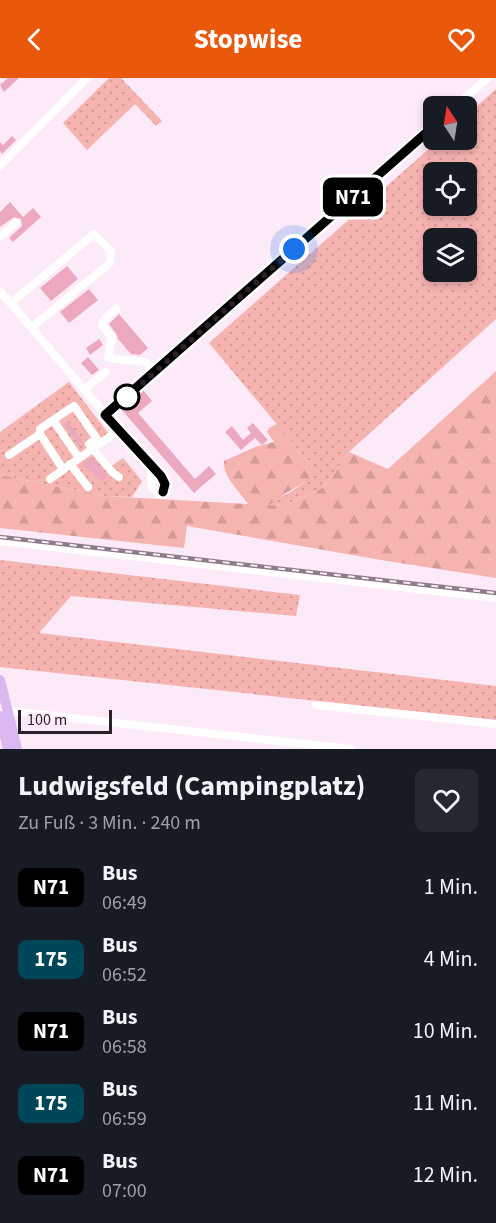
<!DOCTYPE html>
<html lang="de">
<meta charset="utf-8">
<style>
:root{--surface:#171b24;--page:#242831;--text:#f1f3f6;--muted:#9ea1a6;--accent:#ea580c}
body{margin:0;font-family:"Source Sans 3",sans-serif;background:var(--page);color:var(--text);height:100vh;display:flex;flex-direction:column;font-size:22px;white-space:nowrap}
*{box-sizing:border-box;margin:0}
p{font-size:20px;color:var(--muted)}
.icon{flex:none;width:33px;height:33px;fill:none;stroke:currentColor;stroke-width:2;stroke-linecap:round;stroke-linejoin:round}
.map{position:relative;height:671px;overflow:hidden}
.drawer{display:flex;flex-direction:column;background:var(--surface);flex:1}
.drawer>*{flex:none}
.badge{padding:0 12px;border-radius:9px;font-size:21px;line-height:39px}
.needle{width:39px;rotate:348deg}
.buttons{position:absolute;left:423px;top:18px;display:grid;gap:12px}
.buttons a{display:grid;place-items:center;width:54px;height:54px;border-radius:9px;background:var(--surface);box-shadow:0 3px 9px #0003;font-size:30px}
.scale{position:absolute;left:18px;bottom:15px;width:94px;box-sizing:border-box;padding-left:6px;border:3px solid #2b1f28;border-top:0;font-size:16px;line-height:21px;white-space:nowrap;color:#2b1f28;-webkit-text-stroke:4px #fdeaf8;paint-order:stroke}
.you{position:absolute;width:30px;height:30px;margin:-15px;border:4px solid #fff;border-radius:50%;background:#1a73e8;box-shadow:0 0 0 9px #1a73e833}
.map>.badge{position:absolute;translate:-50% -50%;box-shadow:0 0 0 3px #fff}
.round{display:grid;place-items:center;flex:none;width:63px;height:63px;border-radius:9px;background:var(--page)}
.summary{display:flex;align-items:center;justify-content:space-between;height:102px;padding:0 18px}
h1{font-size:28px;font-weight:700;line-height:45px}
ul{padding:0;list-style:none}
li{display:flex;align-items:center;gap:18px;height:72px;padding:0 18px}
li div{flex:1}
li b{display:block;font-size:22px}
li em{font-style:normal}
li .badge{min-width:66px;font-weight:700;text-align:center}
header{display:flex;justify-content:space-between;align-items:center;height:78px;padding:0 18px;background:var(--accent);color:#fff;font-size:27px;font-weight:700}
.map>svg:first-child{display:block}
.green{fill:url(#green-dots);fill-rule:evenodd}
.forest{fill:url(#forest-firs)}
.building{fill:#eca8be}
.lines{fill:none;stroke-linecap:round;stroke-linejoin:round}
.minor{stroke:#fff;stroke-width:8}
.major{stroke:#dbb8f1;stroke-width:10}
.rail-casing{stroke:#8b7c87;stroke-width:4.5}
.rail{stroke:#fdeaf8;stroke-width:2;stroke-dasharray:7;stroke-linecap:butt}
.line-casing{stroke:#fff;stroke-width:14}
.line{stroke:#000;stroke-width:9}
.walk{stroke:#2b1f28;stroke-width:6;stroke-dasharray:0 10.8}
.stop-dot{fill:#fff;stroke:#000;stroke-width:3}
</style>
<header><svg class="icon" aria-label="back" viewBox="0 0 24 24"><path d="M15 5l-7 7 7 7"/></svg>Stopwise<svg class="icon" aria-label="heart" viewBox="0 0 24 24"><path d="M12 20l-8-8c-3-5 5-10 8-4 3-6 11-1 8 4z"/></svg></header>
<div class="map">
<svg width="496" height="671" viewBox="0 0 496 671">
<defs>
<pattern id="green-dots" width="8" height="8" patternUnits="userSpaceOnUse" patternTransform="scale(1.5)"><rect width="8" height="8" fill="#f6b4b1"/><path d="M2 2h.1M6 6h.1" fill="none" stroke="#d39a98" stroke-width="1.8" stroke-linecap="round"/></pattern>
<pattern id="forest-firs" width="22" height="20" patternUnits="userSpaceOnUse" patternTransform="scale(1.5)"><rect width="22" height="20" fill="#f6b4b1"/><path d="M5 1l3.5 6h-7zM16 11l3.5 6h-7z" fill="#d39a98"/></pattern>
</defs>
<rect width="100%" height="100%" fill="#fdeaf8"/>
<path class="green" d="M109 0H121L162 43 156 48 135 26 87 72 63 45Z
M496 11V241L349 374 324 409 285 428 266 427C272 425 302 408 305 403 309 400 311 394 313 390L209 265 439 62H466L467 37ZM434 94H466V128H434ZM434 160H466V194H434Z
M69 304 109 356 93 367 110 389 123 380 142 403 132 419 105 418 0 397V354Z
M0 482 300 517 296 538 71 518 39 555 496 608V642L0 589Z"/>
<path class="forest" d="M496 293V500L387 483 187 448 184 470 0 450V397L105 418 248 426C240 414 222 398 224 383L255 369 274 364 267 354 269 350 277 346 313 390V398L307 403 286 415 277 423 268 427 285 428 324 409 349 374 388 391Z"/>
<path class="building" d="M8 0H19L4 14 0 7Z
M12 58 16 62 2 76 0 73V64L3 67Z
M10 124 23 139 33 130 41 139 13 164 9 160 22 148 21 141 14 139 0 149V134Z
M67 188 78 201 51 223 40 210Z
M89 211 98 222 69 245 60 234Z
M119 236 148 270 140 277 131 276 118 261 117 257 109 246Z
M99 261 103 267 90 277 86 270Z
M88 279 99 292 92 297 81 285Z
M143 312 152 323 138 335 195 401 209 388 216 396 194 415 121 331Z
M68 344 83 364 79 368 64 346Z
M253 345 268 362 262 367 255 360 241 372 225 354 232 348 243 362 251 355 247 350Z
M92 379 107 398 102 404 82 386Z"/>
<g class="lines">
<path class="minor" d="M455 28 488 0
M0 88 87 0
M0 159 16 145
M0 213 129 364C140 376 164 393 165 410L159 416 152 410 150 386
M11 225 94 156 111 173 110 185 32 249
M116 231 106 239 102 247 112 260 108 280 146 284 155 294
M85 311 106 294
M105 337 434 48
M53 342 74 328 97 361 89 366
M92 370 113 395 119 399
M9 377 40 356
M70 386 88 409
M63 391 40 356V351L53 342 79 380
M50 401 119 352
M0 463 496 520
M316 627 496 646
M0 632 351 671"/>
<path class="major" d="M0 602 17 671
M0 638 8 671"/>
<g class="rail-casing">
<path id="rail" d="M0 459 496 515"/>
</g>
<use href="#rail" class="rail"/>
</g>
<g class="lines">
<g class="line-casing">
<path id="line" d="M163 414 165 406 161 398 105 337 434 48"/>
</g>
<use href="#line" class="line"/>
<path class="walk" d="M127 319 294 171"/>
</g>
<circle class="stop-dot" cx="127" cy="319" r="12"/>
</svg>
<div class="buttons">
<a><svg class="needle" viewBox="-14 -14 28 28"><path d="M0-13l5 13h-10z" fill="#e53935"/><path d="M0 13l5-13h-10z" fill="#9ea1a6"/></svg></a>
<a><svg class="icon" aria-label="locate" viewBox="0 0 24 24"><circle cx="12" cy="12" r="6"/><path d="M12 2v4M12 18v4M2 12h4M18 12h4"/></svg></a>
<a><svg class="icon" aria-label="layers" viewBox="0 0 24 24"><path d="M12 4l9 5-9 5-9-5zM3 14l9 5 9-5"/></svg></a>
</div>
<div class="scale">100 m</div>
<div class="you" style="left:294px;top:171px"></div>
<b class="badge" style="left:353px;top:119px;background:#000;color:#fff">N71</b>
</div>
<section class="drawer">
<div class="summary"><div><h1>Ludwigsfeld (Campingplatz)</h1><p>Zu Fuß · 3 Min. · 240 m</p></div><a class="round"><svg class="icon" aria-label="heart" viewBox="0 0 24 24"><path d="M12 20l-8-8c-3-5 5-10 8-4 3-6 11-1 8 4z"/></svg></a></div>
<ul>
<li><span class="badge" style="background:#000;color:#fff">N71</span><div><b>Bus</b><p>06:49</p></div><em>1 Min.</em></li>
<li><span class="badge" style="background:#00465a;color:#fff">175</span><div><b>Bus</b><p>06:52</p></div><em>4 Min.</em></li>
<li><span class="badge" style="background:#000;color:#fff">N71</span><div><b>Bus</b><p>06:58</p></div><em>10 Min.</em></li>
<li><span class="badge" style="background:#00465a;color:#fff">175</span><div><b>Bus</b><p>06:59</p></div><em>11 Min.</em></li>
<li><span class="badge" style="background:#000;color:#fff">N71</span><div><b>Bus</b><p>07:00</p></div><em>12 Min.</em></li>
</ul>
</section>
